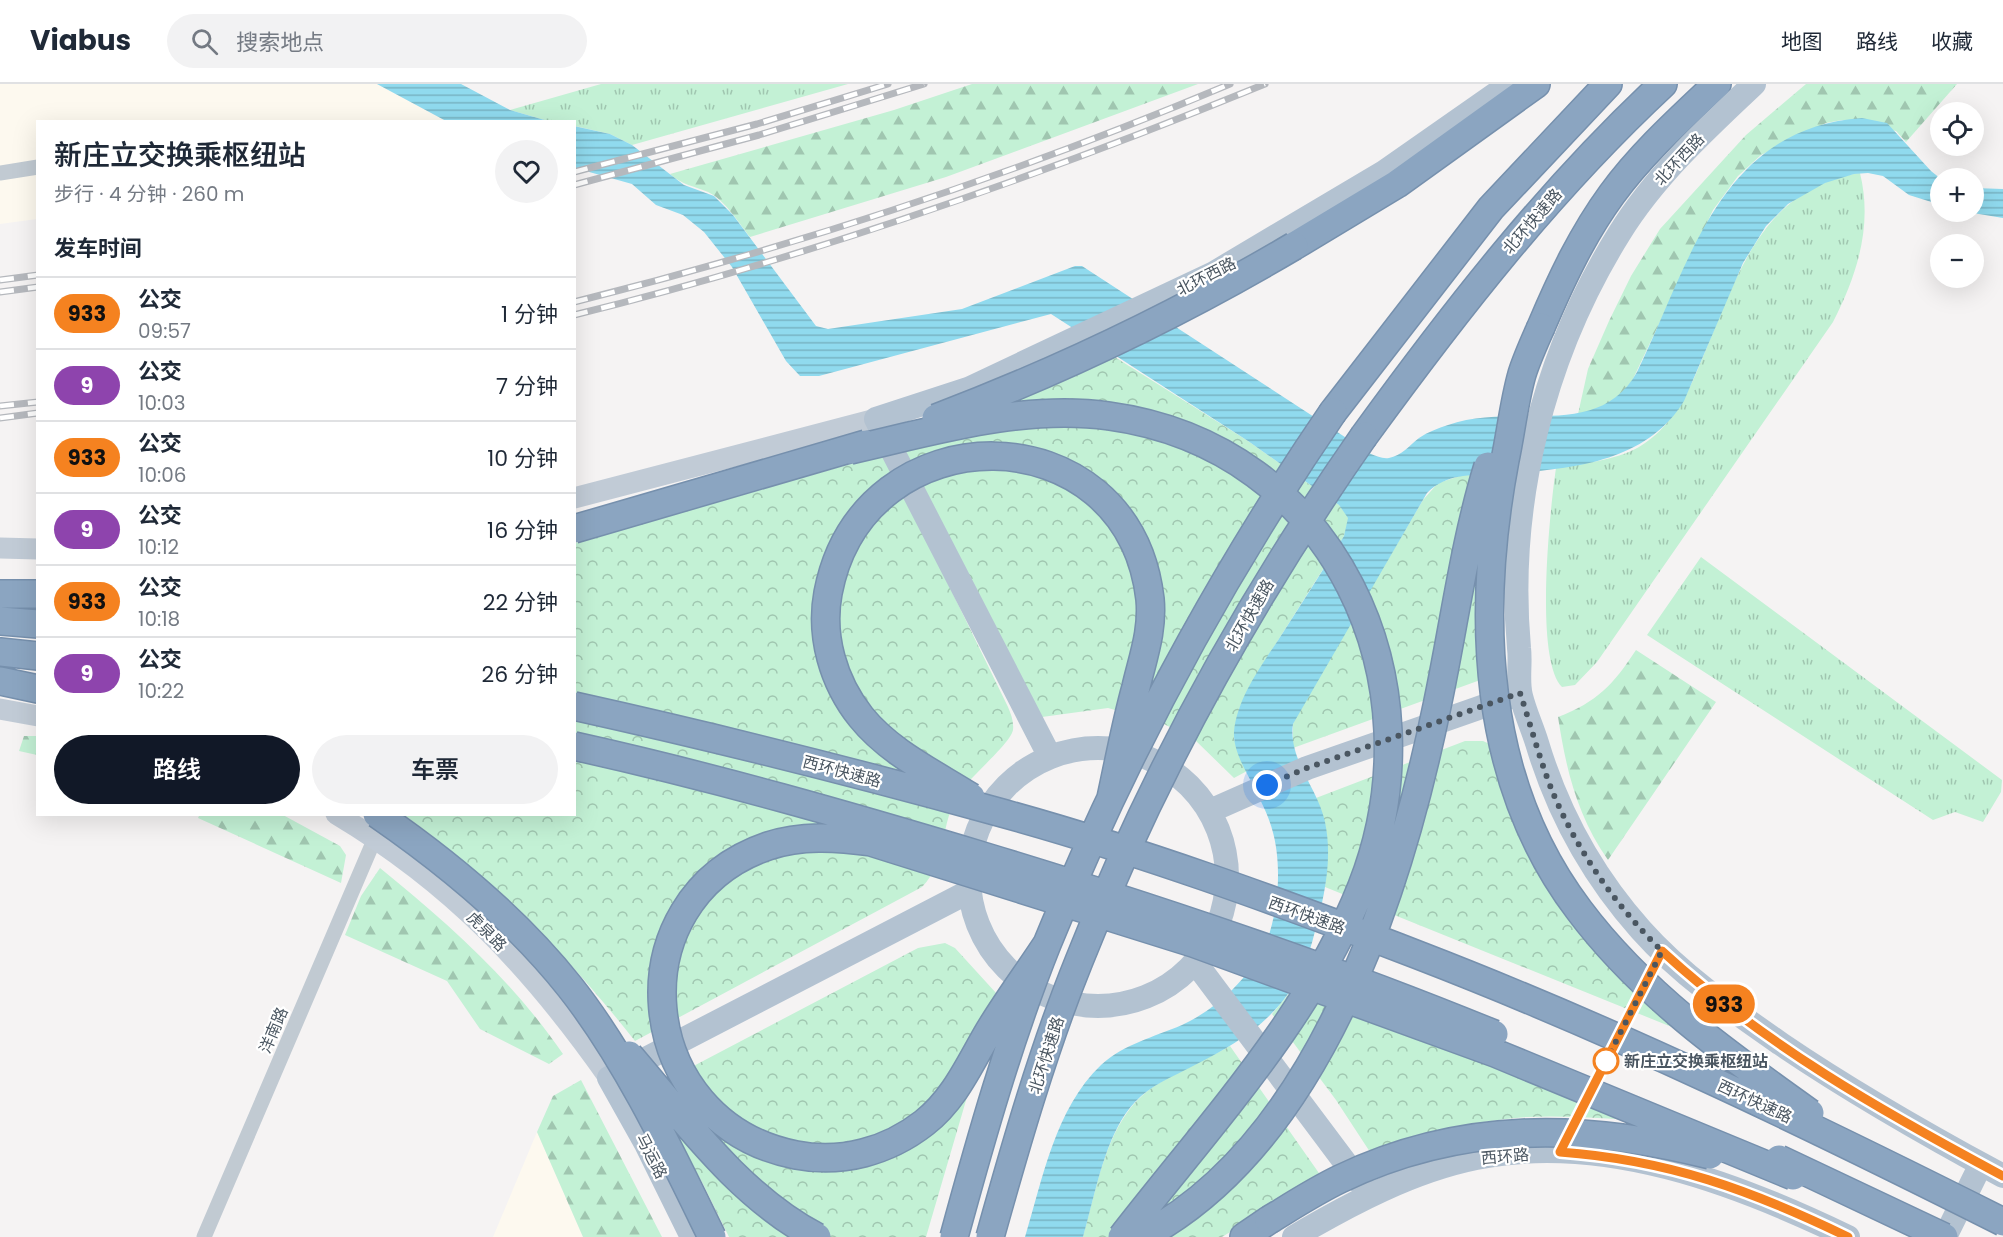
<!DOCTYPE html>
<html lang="zh">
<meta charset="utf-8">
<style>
:root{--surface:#fff;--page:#f2f2f3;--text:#1f2937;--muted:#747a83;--line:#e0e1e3;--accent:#111827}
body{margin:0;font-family:Poppins,"Noto Sans SC",sans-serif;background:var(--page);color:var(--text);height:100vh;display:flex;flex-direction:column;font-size:22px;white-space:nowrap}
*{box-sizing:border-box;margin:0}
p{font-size:20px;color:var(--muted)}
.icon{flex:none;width:33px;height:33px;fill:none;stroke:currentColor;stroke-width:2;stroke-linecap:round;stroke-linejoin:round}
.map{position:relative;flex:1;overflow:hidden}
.sheet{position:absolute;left:36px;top:36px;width:540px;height:696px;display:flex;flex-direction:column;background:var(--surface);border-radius:0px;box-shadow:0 6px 24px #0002}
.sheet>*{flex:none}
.badge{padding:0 12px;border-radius:20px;font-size:21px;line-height:39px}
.buttons{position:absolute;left:1930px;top:18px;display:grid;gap:12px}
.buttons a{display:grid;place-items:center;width:54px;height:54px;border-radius:50%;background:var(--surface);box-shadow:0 6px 24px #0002;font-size:30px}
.you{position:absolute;width:30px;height:30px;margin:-15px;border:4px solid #fff;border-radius:50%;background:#1a73e8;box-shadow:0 0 0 9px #1a73e833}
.map>.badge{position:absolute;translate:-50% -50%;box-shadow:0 0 0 3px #fff}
h2{padding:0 18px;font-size:22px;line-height:54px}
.round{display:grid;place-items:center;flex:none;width:63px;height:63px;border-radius:32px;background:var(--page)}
.headline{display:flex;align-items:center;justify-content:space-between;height:102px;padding:0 18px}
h1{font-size:28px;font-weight:600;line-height:45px}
.cta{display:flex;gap:12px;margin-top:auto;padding:12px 18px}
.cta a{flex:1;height:69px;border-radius:36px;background:var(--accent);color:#fff;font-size:24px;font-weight:600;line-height:69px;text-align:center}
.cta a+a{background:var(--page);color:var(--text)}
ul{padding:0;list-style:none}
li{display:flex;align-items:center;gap:18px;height:72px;padding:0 18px;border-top:2px solid var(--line)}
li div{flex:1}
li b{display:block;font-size:22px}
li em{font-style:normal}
li .badge{min-width:66px;font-weight:700;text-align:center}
header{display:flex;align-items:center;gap:36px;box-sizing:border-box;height:84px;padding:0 30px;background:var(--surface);border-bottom:2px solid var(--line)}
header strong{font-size:28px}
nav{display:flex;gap:33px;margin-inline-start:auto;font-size:21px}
.search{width:420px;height:54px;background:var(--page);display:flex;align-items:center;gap:15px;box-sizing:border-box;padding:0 21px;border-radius:33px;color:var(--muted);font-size:22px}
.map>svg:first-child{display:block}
.commercial{fill:#fdf9ef}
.grass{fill:url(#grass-tufts)}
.forest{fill:url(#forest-firs)}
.park{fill:url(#park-crowns)}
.water{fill:url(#water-rules)}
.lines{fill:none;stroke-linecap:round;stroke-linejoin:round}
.highway-casing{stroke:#7690ad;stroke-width:30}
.lane{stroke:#c1cad2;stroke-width:8}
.street{stroke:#c1cad2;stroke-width:15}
.secondary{stroke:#c1cbd6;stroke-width:21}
.primary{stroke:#b3c2d1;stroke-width:24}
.highway{stroke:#8ba5c1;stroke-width:27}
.rail-casing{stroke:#b5b8bd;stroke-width:7}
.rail{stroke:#fff;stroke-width:4.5;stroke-dasharray:14;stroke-linecap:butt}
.highway-bridge-casing{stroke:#7690ad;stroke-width:30;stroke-linecap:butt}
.highway-bridge{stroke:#8ba5c1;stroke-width:27}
.line-casing{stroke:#fff;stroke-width:14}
.line{stroke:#f58220;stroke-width:9}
.walk{stroke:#4a5661;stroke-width:6;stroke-dasharray:0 10.8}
.stop-dot{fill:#fff;stroke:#f58220;stroke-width:3}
.labels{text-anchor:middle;stroke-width:4.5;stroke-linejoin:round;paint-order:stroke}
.street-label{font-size:16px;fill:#4a5661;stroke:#fff}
.stop-label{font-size:16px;font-weight:bold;fill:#4a5661;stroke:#fff;text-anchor:start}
</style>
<header>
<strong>Viabus</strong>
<div class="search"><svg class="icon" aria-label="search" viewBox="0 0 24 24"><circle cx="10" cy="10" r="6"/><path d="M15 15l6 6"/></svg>搜索地点</div>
<nav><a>地图</a><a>路线</a><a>收藏</a></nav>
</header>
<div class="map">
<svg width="2003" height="1153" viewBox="0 0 2003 1153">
<defs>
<pattern id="grass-tufts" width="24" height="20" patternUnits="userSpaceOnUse" patternTransform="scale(1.5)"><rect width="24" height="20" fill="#c3f1d5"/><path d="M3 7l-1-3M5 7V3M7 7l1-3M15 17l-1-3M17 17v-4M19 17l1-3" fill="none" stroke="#a0c6b0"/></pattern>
<pattern id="forest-firs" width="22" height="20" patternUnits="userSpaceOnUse" patternTransform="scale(1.5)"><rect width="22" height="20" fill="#c3f1d5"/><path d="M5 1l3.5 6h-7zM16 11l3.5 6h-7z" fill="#a0c6b0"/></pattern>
<pattern id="park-crowns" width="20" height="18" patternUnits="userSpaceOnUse" patternTransform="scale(1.5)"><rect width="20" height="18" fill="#c3f1d5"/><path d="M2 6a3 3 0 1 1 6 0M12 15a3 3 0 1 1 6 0" fill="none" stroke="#a0c6b0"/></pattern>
<pattern id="water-rules" width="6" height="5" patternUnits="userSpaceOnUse" patternTransform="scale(1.5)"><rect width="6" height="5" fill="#90daee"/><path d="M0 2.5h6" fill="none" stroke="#78b4c4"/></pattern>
</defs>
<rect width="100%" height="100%" fill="#f5f3f3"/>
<path class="commercial" d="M0 0H377L446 37 38 38 37 135 0 140Z
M537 1048 583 1153H493Z"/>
<path class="grass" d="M601 0H848L632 61 610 50 575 42 574 38 548 37 510 26Z
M1860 89C1873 142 1857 191 1833 238L1597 578 1575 601 1562 603C1534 575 1550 425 1556 384 1583 379 1614 377 1639 363 1671 344 1687 312 1700 280 1735 199 1759 104 1860 89Z
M1701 473 2002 696 2001 708 1983 738 1955 728 1933 736 1647 551Z"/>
<path class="forest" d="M972 0H1198L946 93 750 153C738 138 725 116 708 108 694 102 682 101 670 90L894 26Z
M1806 0H1957L1906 58 1896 47 1842 36 1826 39 1761 71 1738 92 1713 126 1632 297C1618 316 1601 327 1578 330L1588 285 1609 237 1631 192 1660 145 1746 51Z
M1636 566 1716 618 1608 776C1577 732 1566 685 1558 633 1597 618 1613 601 1636 566Z
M24 652H37V671L19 667Z
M200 730 283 731 340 762 346 771 341 799 198 734Z
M380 784C449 840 513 897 563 970L549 980 480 945 447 897 345 851 361 812Z
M581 996 662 1153H583L537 1048 553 1012Z"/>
<path class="park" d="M1110 270 1248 357 1339 421 1349 434 1344 452 1258 588 1239 625 1234 655 1247 687 1234 694 1195 656 1162 639 1108 624 1042 633 902 361Z
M885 370 1008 623C1011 630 1014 638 1013 646 1010 660 971 692 959 709 940 738 947 778 922 803L635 957C568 872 491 793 404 731L574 730 575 459Z
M1463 391H1493L1483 595 1293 664V640L1300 624 1423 416 1438 399Z
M1465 657H1483L1494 662 1535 764 1694 952 1325 803C1328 773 1329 742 1316 714Z
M945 859 955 864 1007 921 967 1013 926 1153H729L703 1100 654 1011 665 997 918 864Z
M1297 900 1655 1037C1612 1035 1569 1031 1526 1033 1472 1037 1421 1051 1370 1068L1336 1016 1272 930Z
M1230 962 1321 1092 1222 1153H1083C1098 1102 1106 1035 1153 1003 1177 987 1205 976 1230 962Z"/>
<path class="water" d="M377 0H461L510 26 548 37H446Z
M1862 34 1887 39 1931 87 1941 95V121L1909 111 1883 92 1868 89 1854 90 1825 99 1788 120 1766 142 1743 179 1684 317C1645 381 1564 386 1495 390 1469 392 1447 389 1427 409L1293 640C1288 676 1318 704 1325 738 1333 776 1324 814 1314 851 1297 920 1255 951 1193 982 1172 993 1151 1001 1135 1018 1105 1049 1095 1112 1083 1153H1025C1043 1094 1055 1025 1101 981 1124 960 1154 953 1182 941 1217 925 1251 893 1267 856 1279 825 1282 778 1272 745 1268 730 1260 716 1254 703 1246 687 1233 667 1234 648 1237 612 1265 577 1284 547 1304 516 1324 484 1344 452L1348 434 1339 421 1248 357 1051 230 819 292H800L786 277 732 183 704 148 683 131 656 121 632 100 575 84 574 42 610 50 632 61 684 101 714 112 733 131 816 242 828 245 962 225 1075 182H1082L1371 370C1377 372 1382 375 1389 374 1401 372 1410 361 1419 354 1428 348 1438 344 1448 341 1513 317 1598 358 1637 288 1690 180 1719 44 1862 34Z
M1974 104 2003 105V134L1967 128H1974Z"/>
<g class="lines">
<g class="highway-casing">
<path id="highway" d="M1294 162 1397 100 1536 0
M1541 243C1561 196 1582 151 1612 110 1642 69 1680 35 1717 0
M1333 328 1491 124 1608 0
M1364 352C1455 227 1549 106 1663 0
M0 510H38
M0 537 38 540
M0 568 38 572
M0 597 38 605
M1244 1153 1269 1136"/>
</g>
<path class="lane" d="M1572 1045 1660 871"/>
<path class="street" d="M0 89 38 83
M204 1153 375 754"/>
<path class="secondary" d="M574 414 876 335
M0 464 38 465
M0 625 38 632
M336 730C453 800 531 883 609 994"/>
<path class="primary" d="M1754 0C1705 46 1654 93 1619 150 1543 272 1506 421 1519 564 1521 579 1517 597 1521 612 1525 628 1532 643 1537 659 1558 729 1592 791 1641 846 1681 891 1732 926 1781 960 1853 1009 1927 1051 2003 1092
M969 793a129 129 0 1 1 258 0a129 129 0 1 1-258 0Z
M1050 673 876 335 968 305 1214 189 1384 88 1510 0
M1210 727 1307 684 1513 612
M1195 878 1365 1105
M692 1153 646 1060 609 994 970 807
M1294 1153C1350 1120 1412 1087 1476 1074 1603 1048 1736 1099 1848 1153
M1945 1153 1981 1080"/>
<use href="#highway" class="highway"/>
<g class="rail-casing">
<path id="rail" d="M574 88 757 40 888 0
M574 101 759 51 924 0
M0 196 38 191
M0 208 38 203
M574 218C797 162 1019 89 1230 0
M574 231C810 173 1040 92 1265 0
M0 322 38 318
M0 334 38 329"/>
</g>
<use href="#rail" class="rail"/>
<g class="highway-bridge-casing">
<path id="highway-bridge" d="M1541 243C1534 259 1527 274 1522 290 1514 318 1511 348 1505 376 1476 529 1481 697 1579 826 1641 909 1727 970 1810 1029
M936 334C1060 287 1179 230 1294 162
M850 366C934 347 1022 320 1109 332 1335 363 1442 598 1362 802 1310 934 1208 1042 1122 1153
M574 445 866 360
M574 622C714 653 853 688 991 726 1135 765 1278 817 1418 871 1618 948 1812 1042 2003 1138
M574 662C714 693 850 732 986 773 1158 825 1328 882 1494 950
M971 713C933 689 889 668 861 633 833 598 820 552 828 509 863 325 1128 326 1150 515 1153 547 1143 573 1136 603 1126 639 1119 677 1111 714
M377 730C448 779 517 836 570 903 627 975 672 1071 712 1153
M1047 860C1028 889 1007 917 989 947 970 979 955 1015 924 1039 888 1067 842 1080 796 1071 633 1039 613 815 768 762 801 751 836 753 871 758L1193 859 1495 969 1793 1092
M629 971C685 1036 740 1113 817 1153
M1779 1075 1944 1153
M1269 1136C1292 1122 1315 1107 1340 1095 1460 1037 1584 1039 1710 1071
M954 1153C981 1054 1009 955 1047 860 1123 673 1219 494 1333 328
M990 1153C1016 1060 1043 966 1079 877 1152 692 1250 515 1364 352
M1142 1153C1320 1059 1399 806 1437 622 1454 542 1464 460 1488 382"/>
</g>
<use href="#highway-bridge" class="highway-bridge"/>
</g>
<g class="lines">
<g class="line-casing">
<path id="line" d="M1848 1153C1751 1106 1669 1076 1560 1068L1662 867C1763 960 1883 1028 2003 1092"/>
</g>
<use href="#line" class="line"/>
<path class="walk" d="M1267 701 1307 684 1520 609C1531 642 1540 677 1553 709 1578 768 1616 822 1662 867L1606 977"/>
</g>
<circle class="stop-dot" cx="1606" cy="977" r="12"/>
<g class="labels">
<g class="street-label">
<text transform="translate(1679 75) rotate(-47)" y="6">北环西路</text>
<text transform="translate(1532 137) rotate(-49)" y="6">北环快速路</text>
<text transform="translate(1206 192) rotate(-27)" y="6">北环西路</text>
<text transform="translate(1249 531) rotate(-60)" y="6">北环快速路</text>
<text transform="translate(842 687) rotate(15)" y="6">西环快速路</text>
<text transform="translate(1307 831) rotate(20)" y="6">西环快速路</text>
<text transform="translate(487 847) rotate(45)" y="6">虎泉路</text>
<text transform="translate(273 946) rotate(-67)" y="6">洋南路</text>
<text transform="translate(1046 971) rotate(-72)" y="6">北环快速路</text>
<text transform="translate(1755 1017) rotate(25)" y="6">西环快速路</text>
<text transform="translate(652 1072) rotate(63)" y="6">马运路</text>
<text transform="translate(1505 1072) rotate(-5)" y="6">西环路</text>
</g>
<g class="stop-label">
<text x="1624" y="983">新庄立交换乘枢纽站</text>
</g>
</g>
</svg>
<div class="buttons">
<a><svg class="icon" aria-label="locate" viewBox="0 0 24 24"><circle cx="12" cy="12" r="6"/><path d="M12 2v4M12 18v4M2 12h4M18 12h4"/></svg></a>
<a>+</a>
<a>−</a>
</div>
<div class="you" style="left:1267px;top:701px"></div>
<b class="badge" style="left:1724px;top:920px;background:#f58220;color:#111">933</b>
<section class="sheet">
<div class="headline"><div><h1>新庄立交换乘枢纽站</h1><p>步行 · 4 分钟 · 260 m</p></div><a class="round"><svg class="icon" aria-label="heart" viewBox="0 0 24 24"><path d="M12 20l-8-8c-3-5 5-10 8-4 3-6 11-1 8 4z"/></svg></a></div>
<h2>发车时间</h2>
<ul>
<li><span class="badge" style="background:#f58220;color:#111">933</span><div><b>公交</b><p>09:57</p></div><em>1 分钟</em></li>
<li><span class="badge" style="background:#8e44ad;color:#fff">9</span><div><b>公交</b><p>10:03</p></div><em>7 分钟</em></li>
<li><span class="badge" style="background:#f58220;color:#111">933</span><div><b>公交</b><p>10:06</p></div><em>10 分钟</em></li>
<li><span class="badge" style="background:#8e44ad;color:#fff">9</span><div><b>公交</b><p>10:12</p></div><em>16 分钟</em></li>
<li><span class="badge" style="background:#f58220;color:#111">933</span><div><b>公交</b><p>10:18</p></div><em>22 分钟</em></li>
<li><span class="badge" style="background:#8e44ad;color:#fff">9</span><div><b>公交</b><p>10:22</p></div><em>26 分钟</em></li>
</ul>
<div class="cta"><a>路线</a><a>车票</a></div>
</section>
</div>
